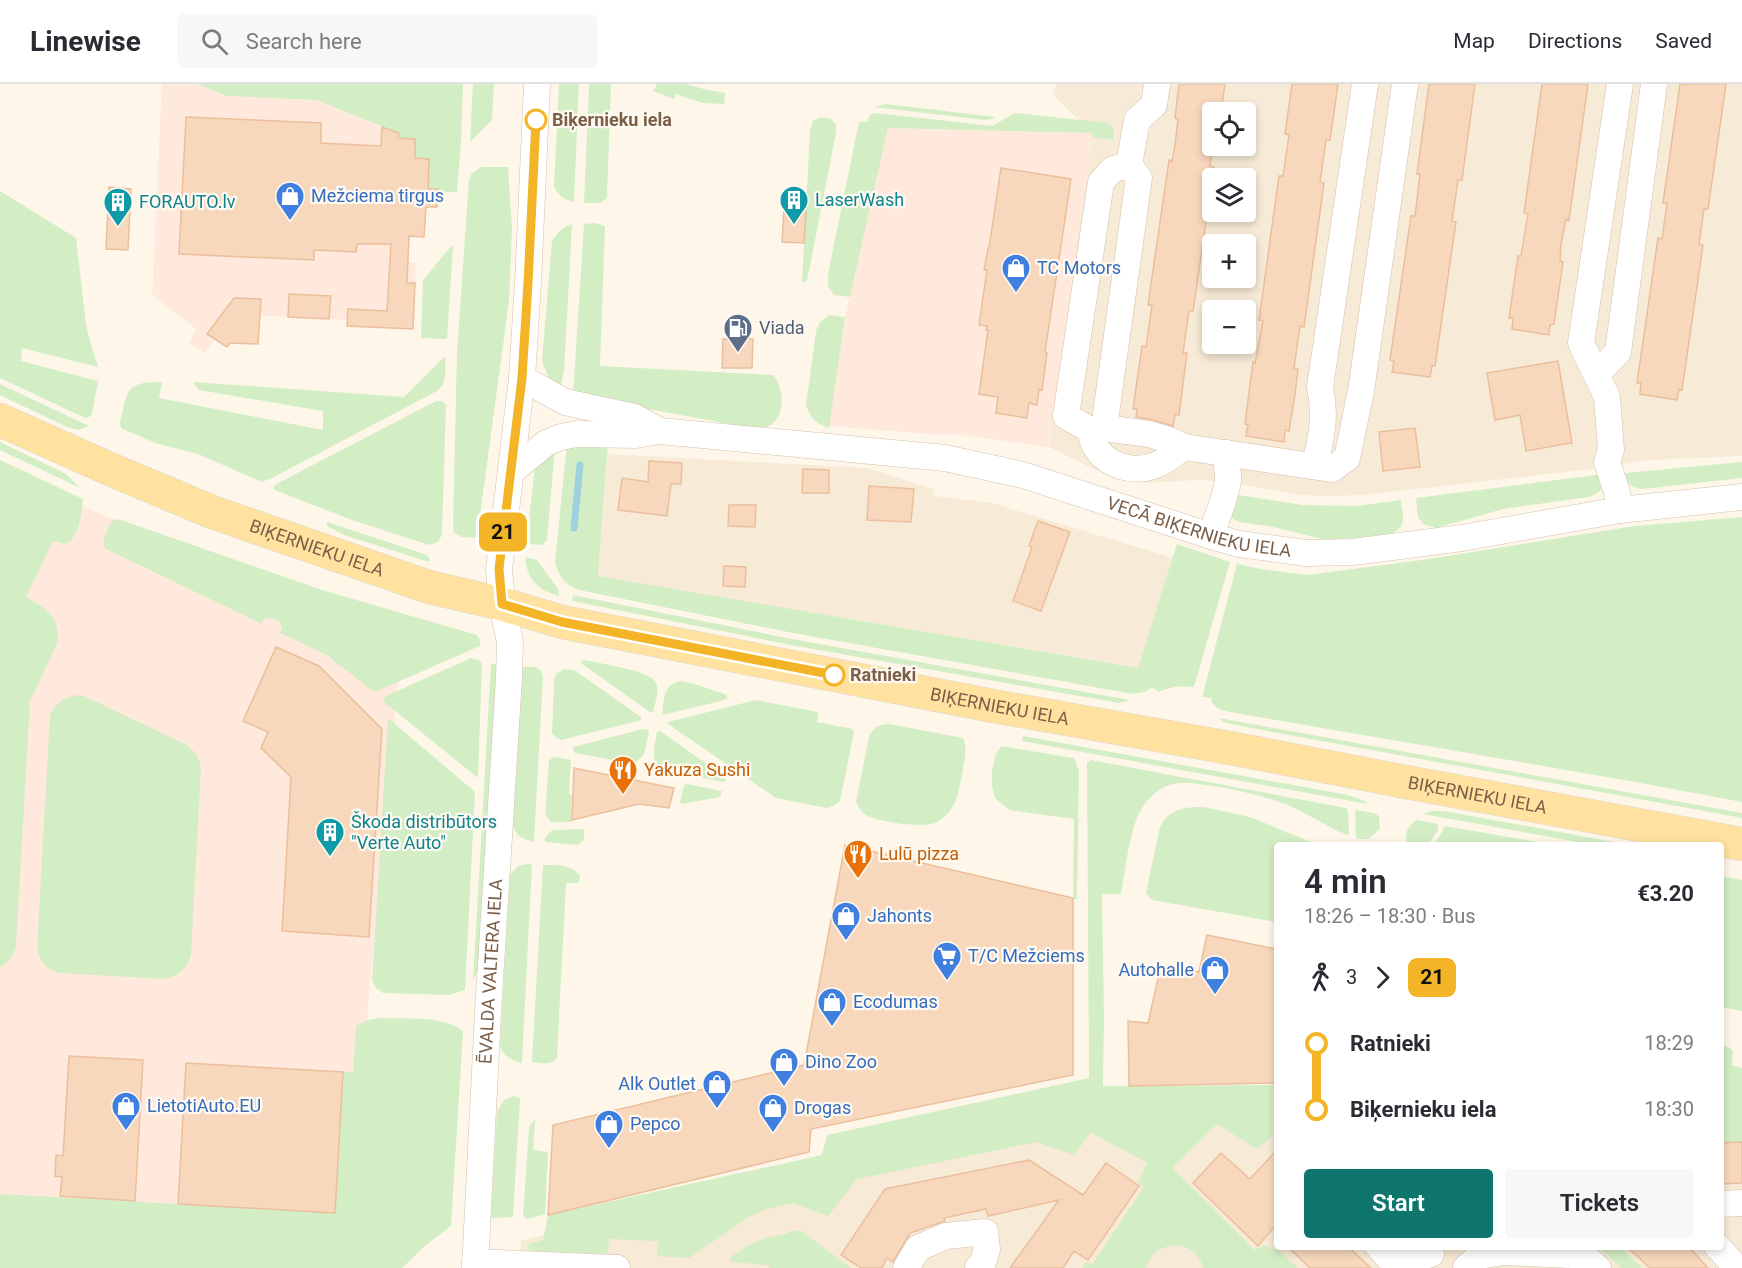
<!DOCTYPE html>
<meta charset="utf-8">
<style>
:root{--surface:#fff;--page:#f7f7f7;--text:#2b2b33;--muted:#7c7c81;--line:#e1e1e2;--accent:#0f766e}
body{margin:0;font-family:Roboto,sans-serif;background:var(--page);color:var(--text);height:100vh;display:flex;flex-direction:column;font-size:22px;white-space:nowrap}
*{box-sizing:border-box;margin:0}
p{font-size:20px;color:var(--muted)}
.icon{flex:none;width:33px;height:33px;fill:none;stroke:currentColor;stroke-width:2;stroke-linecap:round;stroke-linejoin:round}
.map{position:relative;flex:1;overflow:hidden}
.details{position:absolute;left:1274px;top:758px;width:450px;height:408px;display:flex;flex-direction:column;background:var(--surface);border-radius:6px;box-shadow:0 3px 9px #0003}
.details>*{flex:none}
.badge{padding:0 12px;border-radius:9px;font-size:21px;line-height:39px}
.tools{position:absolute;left:1202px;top:18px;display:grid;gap:12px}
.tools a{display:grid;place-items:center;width:54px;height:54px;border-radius:6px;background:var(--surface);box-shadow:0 3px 9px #0003;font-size:30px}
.map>.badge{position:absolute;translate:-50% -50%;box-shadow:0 0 0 3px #fff}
.legs{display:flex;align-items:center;gap:9px;height:66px;padding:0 30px;font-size:20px}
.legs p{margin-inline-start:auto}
.head{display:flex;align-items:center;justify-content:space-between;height:102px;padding:0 30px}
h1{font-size:33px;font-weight:600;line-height:45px}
.cta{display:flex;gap:12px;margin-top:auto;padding:12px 30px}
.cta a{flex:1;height:69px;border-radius:6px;background:var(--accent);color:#fff;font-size:24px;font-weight:600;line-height:69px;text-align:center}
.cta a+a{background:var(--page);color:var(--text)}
ul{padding:0 30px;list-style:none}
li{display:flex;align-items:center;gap:21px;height:66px;font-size:22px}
li i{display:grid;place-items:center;width:9px;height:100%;margin:0 8px;background:currentColor}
li i::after{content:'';width:15px;height:15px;margin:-8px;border:4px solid;border-radius:50%;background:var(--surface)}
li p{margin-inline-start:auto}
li:first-child i{background:linear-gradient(#0000 50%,currentColor 0)}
li:last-child i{background:linear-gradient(currentColor 50%,#0000 0)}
header{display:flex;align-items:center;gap:36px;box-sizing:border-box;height:84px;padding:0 30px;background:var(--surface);border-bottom:2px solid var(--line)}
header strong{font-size:28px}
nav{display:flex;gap:33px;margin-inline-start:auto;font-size:21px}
.search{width:420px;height:54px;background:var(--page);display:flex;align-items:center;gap:15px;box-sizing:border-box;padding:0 21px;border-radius:6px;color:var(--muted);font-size:22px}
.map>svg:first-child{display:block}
.residential{fill:#f7ead6;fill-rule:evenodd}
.commercial{fill:#ffe9dc}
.green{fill:#d3eec5}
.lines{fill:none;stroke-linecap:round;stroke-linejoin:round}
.stream{stroke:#9fd0de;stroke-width:7}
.building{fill:#f7d8bd;stroke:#ebbf9c;stroke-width:1.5}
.minor-casing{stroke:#d3c0ac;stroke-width:27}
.major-casing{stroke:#ddd5d0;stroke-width:34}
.minor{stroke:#fff;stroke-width:26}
.major{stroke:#ffe29f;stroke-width:33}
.line-1-casing{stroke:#fff;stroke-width:14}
.line-1{stroke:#f4b427;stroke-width:9}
.stop-1-dot{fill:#fff;stroke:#f4b427;stroke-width:3}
.labels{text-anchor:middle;stroke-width:4.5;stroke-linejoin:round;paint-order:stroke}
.stop-label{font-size:18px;font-weight:bold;fill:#7c5f49;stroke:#fffaf1;text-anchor:start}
.shop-label{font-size:18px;fill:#366cbe;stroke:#fffaf1;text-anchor:start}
.culture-label{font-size:18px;fill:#0d838f;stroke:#fffaf1;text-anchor:start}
.service-label{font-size:18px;fill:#4e5e75;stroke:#fffaf1;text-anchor:start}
.street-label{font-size:18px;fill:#7c5f49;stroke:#fffaf1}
.food-label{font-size:18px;fill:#c56008;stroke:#fffaf1;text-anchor:start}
</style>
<header>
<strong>Linewise</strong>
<div class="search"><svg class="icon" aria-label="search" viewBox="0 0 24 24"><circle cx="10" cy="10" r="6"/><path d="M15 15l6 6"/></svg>Search here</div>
<nav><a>Map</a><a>Directions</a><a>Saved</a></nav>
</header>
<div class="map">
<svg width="1742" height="1184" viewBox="0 0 1742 1184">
<rect width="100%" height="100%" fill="#fef7e9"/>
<path class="residential" d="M1056 0H1742V372L1648 376 1600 384 1363 411 1329 412 1300 411 1228 398 1197 396 1147 399 1106 391 1049 363 1092 49 1053 11ZM1212 28H1245V62H1212ZM1212 94H1245V128H1212ZM1212 160H1245V194H1212ZM1212 226H1245V260H1212Z
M608 370 867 384 934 405 935 412 992 419 1173 474 1139 584 598 492Z
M1721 1016H1742V1184H520L521 1157 858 1066 1276 1024V1162H1720Z"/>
<path class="commercial" d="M162 0H197L227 12 316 16 382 43 415 55 428 105H438L437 123H426L424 153H409L408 178 416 179 413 245 347 242V236L237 230 218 257 214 256 205 269 189 259 196 245 152 211Z
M888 44 1092 49 1049 363 954 350H928L829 342 845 233Z
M13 391 125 441 400 581 367 936 356 942 353 988H343L335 1129 0 1184V408Z"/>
<path class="green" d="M197 0H463L461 59 457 108H438V105H428L415 74V55L398 54V49L316 16 227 12Z
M473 0H494L492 36 470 58Z
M559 0H579L574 118C564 115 558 112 554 102Z
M589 0H611L607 114 600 119H584Z
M657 0H685L704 5 725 9 724 20 702 19 676 10 674 15 653 7Z
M885 20 996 33 992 35 985 36 874 23Z
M876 29 992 42 1015 29 1109 39 1114 45 1113 56 1092 53V49L888 44 850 213 834 211 828 202V190L859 38H867L870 31Z
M821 33 831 35 836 41V49L807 197 802 199 810 46 813 37Z
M481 83H508L512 145 509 217 477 454 462 453 454 449 453 440 457 268 469 95 472 89Z
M0 107 76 154 86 240 89 254 98 283 22 264 21 277 98 297 92 330 89 333 85 334 0 294Z
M595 139 605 142 600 282 773 291C784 304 786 330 771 341 767 343 761 344 756 345L573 311 584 140Z
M572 140 564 287 560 307C550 297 546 289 542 276L552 157C557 149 562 143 572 140Z
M452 161 453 163 447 255 421 254 423 196Z
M829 231 845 233 829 344C816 340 811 334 806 322L816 247 820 238Z
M445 272C445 285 448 299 437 307L274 393 262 398 198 370 155 359 121 344 120 339C127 308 125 297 162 298L159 314 323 346V327L199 306 193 298 404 313Z
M0 300 89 342 79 346 69 344 0 311Z
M436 317H442L446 321 442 451 438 458 429 461 352 436 275 406 273 404 275 401 280 398Z
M0 358 66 390 80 404 0 366Z
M567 360H608L598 492 1138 584 1177 460 1230 478 1194 603C1181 602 1171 602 1159 608L1152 603 1145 608 1133 610 793 549 579 506C564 500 559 493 555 478Z
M555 364 547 456 542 461 526 460 535 383Z
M0 376 83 415C82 429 79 453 66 460L53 457 26 513C46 524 62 534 57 560L30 617 16 862C14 872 9 878 0 883Z
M1742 378V394L1643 405C1633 404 1625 400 1625 389Z
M1604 390C1603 404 1603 408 1589 413L1503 425 1436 444 1423 440 1418 433 1416 414Z
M1232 410 1303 421 1356 422 1401 416C1403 433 1408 443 1389 451L1326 456 1273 443 1239 438 1232 434 1230 428Z
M1742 433V718L1630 697 1230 628C1221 626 1212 624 1211 614L1202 613 1237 480 1261 485 1307 491 1429 475 1634 442Z
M115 435 121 436 322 506 477 551 480 556V562L377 607 371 606 327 571 280 549 282 544C279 534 272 533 263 535L262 540 106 465 103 460C105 451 108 442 115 435Z
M327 438 427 471 430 475 429 478 344 451 327 442Z
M525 473 537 476 558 505 559 512C537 506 527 495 525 473Z
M573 511 792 555 1130 616 1119 619 791 561 572 517Z
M471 574 479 576 482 580 478 694 384 618 383 615 386 612Z
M583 576C597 579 651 586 656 599 660 607 655 619 653 628H650L582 580 581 578Z
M491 580H497L479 884 473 897Z
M522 583C532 583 539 581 543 592L534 758C522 754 517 754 513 741Z
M564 585 574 586 641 633 642 636 561 656 555 653 552 649 554 597 556 590Z
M681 597 698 601 727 611V614L721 617 662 631C664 615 663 600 681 597Z
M77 611 84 612 185 660C194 666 198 672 201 683L191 871C186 886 179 892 164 895L60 889C46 886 39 877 37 864L50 631C56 618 63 614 77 611Z
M756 616 818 628 817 638 853 645 854 648 840 717 835 721 827 724 776 714 668 640V638Z
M388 634 475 708 465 906 449 911 383 909 376 904 372 897Z
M1219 634 1742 729V734L1246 643 1223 638Z
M889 640 963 654C968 666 964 677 962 690 959 709 955 728 937 738 926 745 880 738 868 732 862 729 859 724 856 718L869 653C874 643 877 641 889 640Z
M643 645 648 646 649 649 644 670 636 679H628L575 669 573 666V663Z
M660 647 724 692 726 697 722 698 660 685C650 674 655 661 657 648Z
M1023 652 1348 711 1363 716 1368 720 1022 657Z
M1001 662 1074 674 1079 686 1077 816 1073 814 1074 735 1009 726 995 714 992 702V687L995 672Z
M554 673 571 676 569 710 572 711 571 738H551L545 730 549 676Z
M1091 676 1346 724 1348 727 1349 749V751H1346C1324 741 1299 724 1277 717 1256 710 1192 695 1173 700 1161 703 1151 711 1144 721 1129 742 1126 785 1121 810H1102L1104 933 1103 1002 1276 1001V1049L1257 1065 1217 1040 1172 1084 1254 1166 1264 1161 1272 1165H1277L1298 1184H1203C1197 1154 1154 1154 1146 1184H1082L1086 1178 1092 1181 1144 1103 1138 1099 1147 1079 1091 1048 1074 1071 1036 1058 857 1095 828 1132 793 1119 766 1125 750 1132 689 1174 657 1172 658 1157 609 1155 608 1170 530 1167 528 1163 529 1160 543 1156 548 1131 822 1071 827 1051 1089 994 1087 679Z
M687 700 722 707 720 713 682 720 680 718 684 702Z
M1204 723 1250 733 1316 760H1276V838L1152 816 1146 809 1160 743C1170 724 1184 723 1204 723Z
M1355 726 1374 729 1379 732 1380 745 1368 755H1358L1356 753Z
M1433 727H1444L1625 760H1589L1423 730Z
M1416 736 1438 740V746L1429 760H1408C1403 750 1408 743 1416 736Z
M1445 742 1549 760H1435Z
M584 745V756L578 761 545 758V754L552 746Z
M527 780H532L522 979C511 976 502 972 500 960L510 791 518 782Z
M543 781C557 781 570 780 580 791L579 799H566L557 974C551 982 541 979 532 978Z
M1721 792 1742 796V927L1721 923Z
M378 934C402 935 444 931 463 947L451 1142 426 1161 402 1184H0V1110L334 1129 343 988H353L356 942 367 936Z
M1720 961 1726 962 1733 966 1732 981 1742 984V1058L1721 1059Z
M513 1012 520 1014 513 1133 491 1134 497 1028 504 1016Z
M535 1035 533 1066 548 1068 545 1130 527 1135 523 1132 529 1043Z
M793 1146 803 1148 851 1184H770L766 1181 732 1178 730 1174C742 1165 755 1157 770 1153 779 1151 785 1151 793 1146Z
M1598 1163H1619L1642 1184H1621Z"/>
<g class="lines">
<path class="stream" d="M574 444 580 381"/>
</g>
<path class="building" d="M1179 0H1225L1221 28H1212V66L1210 82 1214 83 1193 227H1189L1183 269H1187L1179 331H1175L1173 342 1153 336 1136 333 1137 325H1133L1142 262 1146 263 1152 221H1148L1169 76 1172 77 1175 61 1178 35 1175 34Z
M1292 0H1338L1330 56H1326L1320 98 1324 99 1304 243 1300 242 1294 284 1298 285 1295 310 1289 347 1285 346 1284 358 1246 352 1248 341 1245 340 1253 278 1255 279 1263 237 1259 236 1279 92H1283L1289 51 1285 50Z
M1429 0H1475L1462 96H1458L1452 137 1456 138 1435 282H1432L1430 293 1392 288 1394 277 1390 276 1411 132H1415L1420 90H1417Z
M1542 0H1588L1569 136 1566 135 1561 160 1560 177 1563 178 1554 240 1550 241 1549 251 1512 245 1513 234H1509L1518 172H1521L1528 130 1524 129Z
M1680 0H1726L1708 125H1704L1699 160 1703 161 1682 306 1679 305 1677 316 1640 310 1641 299H1637L1658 154 1662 155 1667 119H1663Z
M186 33 321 39V59L381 62 382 43 399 49 398 54 415 55V74L429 75 428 105H438L437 123H426L424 153 409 152 407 199H415L413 245 347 242 348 225 387 227 391 160H357L356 168 314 166V176L179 170Z
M1001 84 1071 95 1045 268 1047 269 1042 306 1039 305 1037 321 1029 319 1027 334 996 329 998 313 979 310 988 246H986L987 242 979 241 987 186H984L988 164H989Z
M109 103 131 105 128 166 106 165Z
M784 125 806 127 804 159 782 158Z
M289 210 331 212 329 235 288 233Z
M234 214 261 215 258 260 230 259 227 263 207 250Z
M723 255H753L752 284H722Z
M1558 277 1572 359 1526 367 1520 331 1495 336 1487 289Z
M1415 344 1420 383 1383 387 1379 348Z
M649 377 682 379 681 400H671L667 432 618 426 622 394 648 398Z
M803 385 829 386V409H802Z
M869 402 914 405 911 438 867 436Z
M729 421H756L755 443 728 442Z
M1038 437 1070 448 1041 527 1013 517 1032 463 1029 462Z
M724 482 746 483 745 503 723 502Z
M276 563 319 582 382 645 369 853 282 847 291 693 261 664 268 648 243 637Z
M574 684 674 704 669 724 639 720 572 736Z
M845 761 1073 814V991L811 1045 809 1068 548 1131 553 1041 804 981Z
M1207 851 1276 865V999L1129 1002 1128 937 1148 939 1161 881 1199 888Z
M69 972 143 976 135 1117 60 1112 62 1093 55 1092 56 1071 63 1072Z
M186 979 343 988 335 1129 178 1120Z
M1742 1058V1099L1720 1100V1059Z
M1276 1067V1141L1258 1162 1193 1099 1221 1069 1250 1095Z
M1029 1076 1083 1111 1106 1079 1139 1102 1088 1176 1074 1167 1063 1184H1010L1059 1116 988 1132 986 1125 944 1134 945 1137 910 1149 893 1178 887 1174 882 1184H861L841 1171 885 1105Z
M1287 1162H1347L1371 1184H1310Z
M1626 1162H1688L1708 1184H1650Z"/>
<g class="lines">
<g class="minor-casing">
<g id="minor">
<path d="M1129 81 1137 36 1154 21 1157 0"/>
<path d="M1597 290 1618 268 1654 0"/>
<path d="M522 294 565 318 634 333 660 347"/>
<path d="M1104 344 1139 94 1129 81 1113 85 1101 98 1066 332 1090 346 1104 344 1149 350 1166 355 1184 363 1332 385 1347 374 1361 307 1405 0"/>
<path d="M1090 346C1091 350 1092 356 1094 360 1105 382 1133 390 1156 381 1166 377 1175 369 1184 363"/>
<path d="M1314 382C1322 355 1326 330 1320 303L1365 0"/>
<path id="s1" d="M512 387 546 359 561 353 577 350 636 351 660 347 945 374 1023 391 1211 452 1239 460 1306 469 1353 468 1462 454 1620 426 1742 413"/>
<path d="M1620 426 1617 408 1607 378 1611 366 1607 313 1581 259 1620 0"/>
<path d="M1211 452C1216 434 1225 416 1228 397 1229 387 1225 380 1226 369"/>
<path d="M1720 1120 1742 1119"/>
<path d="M1378 1162 1389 1174 1414 1175 1431 1170"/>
<path d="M1717 1162 1737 1184"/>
<path d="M475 1178 617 1184"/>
<path id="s2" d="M475 1184 488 928 509 594 510 558 502 520 499 485 522 294 528 199 537 0"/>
<path d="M906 1184 918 1164 946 1152 985 1148 987 1165 982 1181 978 1184"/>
<path d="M1466 1184 1479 1172 1503 1168 1572 1171 1591 1178 1598 1184"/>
</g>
</g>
<g class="major-casing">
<g id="major">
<path id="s3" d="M0 336 112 386 212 428 429 503 502 520 562 538 993 622 1230 664 1406 698 1742 760"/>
</g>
</g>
<use href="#minor" class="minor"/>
<use href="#major" class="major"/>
</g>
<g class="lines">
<g class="line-1-casing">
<path id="line-1" d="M536 36 528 199 522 294 499 485 502 520 562 538 834 591"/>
</g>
<use href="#line-1" class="line-1"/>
</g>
<defs>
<g id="shop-pin" transform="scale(1.5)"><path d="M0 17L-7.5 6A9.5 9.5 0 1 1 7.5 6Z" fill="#3f7fe0" stroke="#fffaf1"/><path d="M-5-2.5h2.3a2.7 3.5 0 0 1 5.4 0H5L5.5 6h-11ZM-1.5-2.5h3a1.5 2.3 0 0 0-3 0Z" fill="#fff"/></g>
<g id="building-pin" transform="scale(1.5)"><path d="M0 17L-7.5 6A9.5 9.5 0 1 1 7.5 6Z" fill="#0f9aa8" stroke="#fffaf1"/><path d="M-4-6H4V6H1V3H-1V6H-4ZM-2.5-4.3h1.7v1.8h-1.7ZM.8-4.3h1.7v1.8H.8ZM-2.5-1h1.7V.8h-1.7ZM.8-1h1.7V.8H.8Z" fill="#fff"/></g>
<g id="fuel-pin" transform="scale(1.5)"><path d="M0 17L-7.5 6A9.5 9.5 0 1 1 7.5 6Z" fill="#5c6f8a" stroke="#fffaf1"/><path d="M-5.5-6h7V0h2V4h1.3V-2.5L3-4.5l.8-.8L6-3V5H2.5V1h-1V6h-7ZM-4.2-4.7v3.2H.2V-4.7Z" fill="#fff"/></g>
<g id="restaurant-pin" transform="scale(1.5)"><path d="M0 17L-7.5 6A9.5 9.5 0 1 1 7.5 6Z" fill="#e8710a" stroke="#fffaf1"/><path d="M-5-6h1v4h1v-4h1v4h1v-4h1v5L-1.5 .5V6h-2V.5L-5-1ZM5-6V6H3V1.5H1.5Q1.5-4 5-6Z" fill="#fff"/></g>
<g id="supermarket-pin" transform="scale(1.5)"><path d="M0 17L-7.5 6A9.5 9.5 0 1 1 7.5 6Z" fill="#3f7fe0" stroke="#fffaf1"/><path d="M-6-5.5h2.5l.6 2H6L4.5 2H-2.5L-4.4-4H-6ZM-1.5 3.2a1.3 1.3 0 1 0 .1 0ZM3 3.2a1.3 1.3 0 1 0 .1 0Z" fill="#fff"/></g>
</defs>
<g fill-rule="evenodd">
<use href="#shop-pin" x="290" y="112"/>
<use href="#building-pin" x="794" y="116"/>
<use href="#building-pin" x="118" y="118"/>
<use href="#shop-pin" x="1016" y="184"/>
<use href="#fuel-pin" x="738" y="244"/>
<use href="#restaurant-pin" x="623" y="686"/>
<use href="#building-pin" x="330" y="748"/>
<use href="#restaurant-pin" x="858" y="770"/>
<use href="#shop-pin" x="846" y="832"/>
<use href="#supermarket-pin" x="947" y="872"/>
<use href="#shop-pin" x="1215" y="886"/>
<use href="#shop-pin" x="832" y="918"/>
<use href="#shop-pin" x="784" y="978"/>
<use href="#shop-pin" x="717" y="1000"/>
<use href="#shop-pin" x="126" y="1022"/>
<use href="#shop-pin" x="773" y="1024"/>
<use href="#shop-pin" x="609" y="1040"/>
</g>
<g class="stop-1-dot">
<circle cx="536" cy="36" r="10"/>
<circle cx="834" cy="591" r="10"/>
</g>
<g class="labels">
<g class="stop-label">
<text x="552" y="42">Biķernieku iela</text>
<text x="850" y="597">Ratnieki</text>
</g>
<g class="shop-label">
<text x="311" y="118">Mežciema tirgus</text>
<text x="1037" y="190">TC Motors</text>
<text x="867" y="838">Jahonts</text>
<text x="968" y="878">T/C Mežciems</text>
<text x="1194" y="892" text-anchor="end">Autohalle</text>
<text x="853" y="924">Ecodumas</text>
<text x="805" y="984">Dino Zoo</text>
<text x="696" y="1006" text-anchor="end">Alk Outlet</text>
<text x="147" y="1028">LietotiAuto.EU</text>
<text x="794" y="1030">Drogas</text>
<text x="630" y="1046">Pepco</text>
</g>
<g class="culture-label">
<text x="815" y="122">LaserWash</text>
<text x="139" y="124">FORAUTO.lv</text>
<text x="351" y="744">Škoda distribūtors<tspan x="351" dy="21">"Verte Auto"</tspan></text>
</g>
<g class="service-label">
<text x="759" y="250">Viada</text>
</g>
<g class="street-label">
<text dy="6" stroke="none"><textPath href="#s1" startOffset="710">VECĀ BIĶERNIEKU IELA</textPath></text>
<text dy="6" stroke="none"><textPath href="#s3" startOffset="342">BIĶERNIEKU IELA</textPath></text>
<text dy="6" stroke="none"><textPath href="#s3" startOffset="1044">BIĶERNIEKU IELA</textPath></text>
<text dy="6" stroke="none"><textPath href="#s3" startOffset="1530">BIĶERNIEKU IELA</textPath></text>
<text dy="6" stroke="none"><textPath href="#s2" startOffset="297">ĒVALDA VALTERA IELA</textPath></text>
</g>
<g class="food-label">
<text x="644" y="692">Yakuza Sushi</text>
<text x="879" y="776">Lulū pizza</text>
</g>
</g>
</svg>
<div class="tools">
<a><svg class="icon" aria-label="locate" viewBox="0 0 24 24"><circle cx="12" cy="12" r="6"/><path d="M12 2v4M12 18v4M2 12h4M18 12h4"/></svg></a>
<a><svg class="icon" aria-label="layers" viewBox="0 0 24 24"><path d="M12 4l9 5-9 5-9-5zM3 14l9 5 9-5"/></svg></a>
<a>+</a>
<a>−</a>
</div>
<b class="badge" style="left:503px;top:448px;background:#f4b427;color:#111">21</b>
<section class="details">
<div class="head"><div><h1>4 min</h1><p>18:26 – 18:30 · Bus</p></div><b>€3.20</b></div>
<div class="legs"><svg class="icon" aria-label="walk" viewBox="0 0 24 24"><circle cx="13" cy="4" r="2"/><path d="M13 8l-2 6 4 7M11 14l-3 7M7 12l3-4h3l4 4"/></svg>3<svg class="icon" aria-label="forward" viewBox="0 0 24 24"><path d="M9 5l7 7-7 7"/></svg><b class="badge" style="background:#f4b427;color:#111">21</b></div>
<ul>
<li><i style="color:#f4b427"></i><b>Ratnieki</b><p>18:29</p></li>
<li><i style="color:#f4b427"></i><b>Biķernieku iela</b><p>18:30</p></li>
</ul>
<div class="cta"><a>Start</a><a>Tickets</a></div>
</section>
</div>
